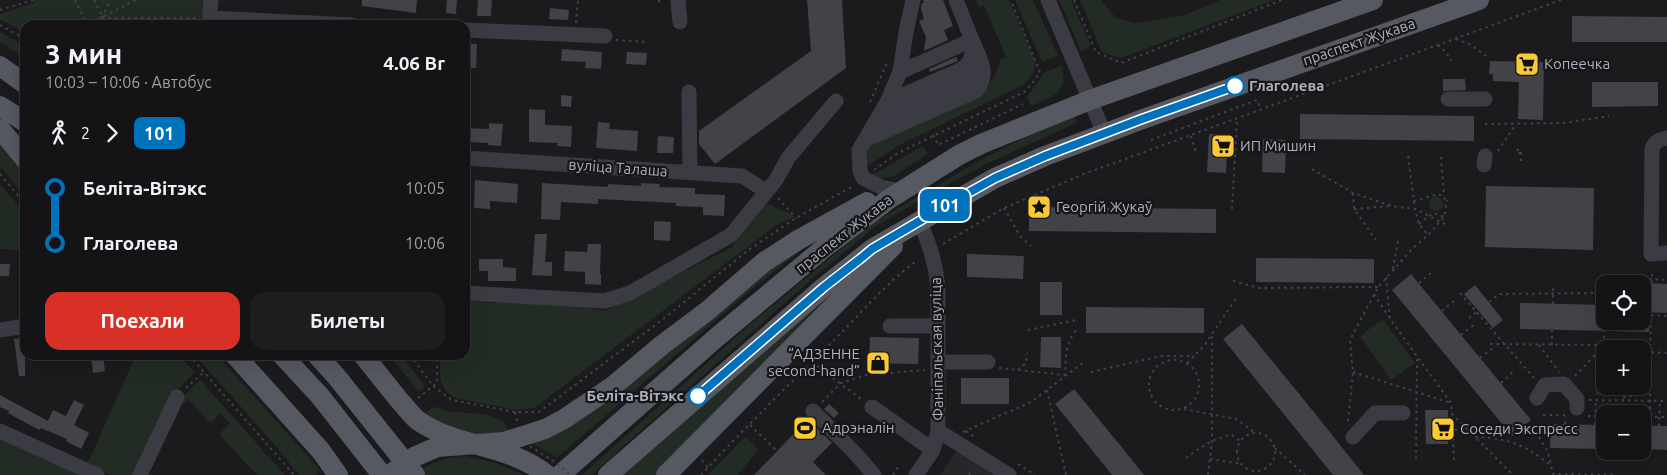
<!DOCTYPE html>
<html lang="ru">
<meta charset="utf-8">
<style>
:root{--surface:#141416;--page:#1d1d1f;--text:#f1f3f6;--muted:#9d9ea1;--line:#333335;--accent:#d93025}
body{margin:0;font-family:Ubuntu,sans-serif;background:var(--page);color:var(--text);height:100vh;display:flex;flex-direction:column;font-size:19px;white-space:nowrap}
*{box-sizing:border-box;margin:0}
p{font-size:16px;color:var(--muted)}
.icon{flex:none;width:28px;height:28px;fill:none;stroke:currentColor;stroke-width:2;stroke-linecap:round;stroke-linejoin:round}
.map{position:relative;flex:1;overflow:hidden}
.panel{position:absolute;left:20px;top:20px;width:450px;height:340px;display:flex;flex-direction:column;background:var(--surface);border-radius:15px;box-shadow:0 5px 20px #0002,0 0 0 1px var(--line)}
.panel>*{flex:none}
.badge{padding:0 10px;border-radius:8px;font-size:18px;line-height:32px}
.tools{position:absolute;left:1596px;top:275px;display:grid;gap:10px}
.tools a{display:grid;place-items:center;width:55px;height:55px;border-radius:10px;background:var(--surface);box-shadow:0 5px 20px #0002,0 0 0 1px var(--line);font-size:25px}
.map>.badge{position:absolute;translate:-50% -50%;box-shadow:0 0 0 2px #fff}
.legs{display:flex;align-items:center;gap:8px;height:55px;padding:0 25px;font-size:16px}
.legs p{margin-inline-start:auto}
.headline{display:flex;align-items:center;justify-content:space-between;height:85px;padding:0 25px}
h1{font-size:28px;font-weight:700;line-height:38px}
.action{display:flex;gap:10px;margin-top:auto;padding:10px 25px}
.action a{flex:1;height:58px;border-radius:15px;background:var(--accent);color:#fff;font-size:20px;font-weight:700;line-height:58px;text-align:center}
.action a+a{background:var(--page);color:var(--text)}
ul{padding:0 25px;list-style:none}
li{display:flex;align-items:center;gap:18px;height:55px;font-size:19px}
li i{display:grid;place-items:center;width:8px;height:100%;margin:0 6px;background:currentColor}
li i::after{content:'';width:12px;height:12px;margin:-6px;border:4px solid;border-radius:50%;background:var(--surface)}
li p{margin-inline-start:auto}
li:first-child i{background:linear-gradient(#0000 50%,currentColor 0)}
li:last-child i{background:linear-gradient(currentColor 50%,#0000 0)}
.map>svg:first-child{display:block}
.built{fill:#27272a}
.green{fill:#222c24}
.building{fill:#424347}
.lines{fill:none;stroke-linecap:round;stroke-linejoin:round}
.path{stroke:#41434a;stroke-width:2;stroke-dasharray:2.5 4;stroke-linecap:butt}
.minor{stroke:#3b3c43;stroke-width:15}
.major{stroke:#575962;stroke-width:20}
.path-bridge{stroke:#41434a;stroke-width:2;stroke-dasharray:2.5 4;stroke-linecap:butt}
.major-bridge{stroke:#575962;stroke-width:20}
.line-1-casing{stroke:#fff;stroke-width:11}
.line-1{stroke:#0072bc;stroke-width:8}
.stop-1-dot{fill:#fff;stroke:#0072bc;stroke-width:2.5}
.labels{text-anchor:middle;stroke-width:4.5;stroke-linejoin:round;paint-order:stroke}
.street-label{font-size:15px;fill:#adb0bd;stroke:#161618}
.poi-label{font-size:15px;fill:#adb0bd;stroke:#161618;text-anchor:start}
.stop-label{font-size:15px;font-weight:bold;fill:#adb0bd;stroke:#161618;text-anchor:start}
</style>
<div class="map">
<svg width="1667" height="475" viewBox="0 0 1667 475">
<rect width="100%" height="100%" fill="#1b1b1d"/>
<path class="built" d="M963 441 1018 475H940Z"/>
<path class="green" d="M30 0H205L204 25H25V33L0 19V14L34 3Z
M976 0H1009L1034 59C1036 69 1032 77 1025 84L901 144 864 168 866 147 987 88C993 79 998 70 1000 60L1006 57 984 5 979 7Z
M1015 0H1033L1058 56 1042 62Z
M1059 0H1071L1091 46 1081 51Z
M1080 0H1102L1104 4 1116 18 1134 23 1185 15 1220 0H1274L1121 58 1102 52Z
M0 32 25 46V58L0 42Z
M1061 66C1071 91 1050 99 1031 106L1027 97 1045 72Z
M1072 118 1076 119V122L1074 124 986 164 935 191 875 227 815 276 591 475H582L745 329 871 224 984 158 1030 135Z
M0 138 25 170V197L0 166Z
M923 146 928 154 892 177 880 178 872 175Z
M0 184 25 213V250L0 249Z
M1429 204a7 7 0 1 1 14 0a7 7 0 1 1-14 0Z
M765 203 795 216 774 227 534 408 517 410 455 398C436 387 441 374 440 355H465V301L494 303 554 301 605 311 731 248Z
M810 243 752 289 537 475 557 457 531 443 795 248Z
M835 290 838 294 656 475H621Z
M1383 319 1415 363 1391 380 1360 336Z
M136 355H178L195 372 172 395 134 475H111L87 465Z
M195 355H217L320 470 314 475H299L275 445Z
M394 355H401L424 385 422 390 421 391 416 389 395 362 393 359Z
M1597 358H1605V386H1619V396L1596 395Z
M200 380 285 475H257L219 434 230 423 221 414 210 423 188 399 185 404 179 400Z
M436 407C440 408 443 410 447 411 463 414 509 410 509 434L474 435 443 428 424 414 432 408Z
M745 437 758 449 738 475H708Z
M0 439 82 475H0Z
M466 456 496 463 524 475H413C430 462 446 457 466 456Z"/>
<path class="building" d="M362 0H417L416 13 362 6Z
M447 0H457L456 14 446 13Z
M478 0H492L491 16H477Z
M807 0H842L846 68 715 164 699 144V131L811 51Z
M923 0H943L953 26 944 30 948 40 924 51 926 37 919 21 924 19 921 9 922 3H924Z
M550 8 569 10 568 20 549 19Z
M1572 16 1667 17V42H1572Z
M465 43 477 44 476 68H465Z
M562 49 602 52 601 69 585 68 586 62 561 61Z
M627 52 647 53 646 65 626 64Z
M956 57 958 61 930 72 929 69Z
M1490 61 1544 62 1543 120 1518 119 1519 82 1493 81V74H1489Z
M1443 79H1465L1466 90 1443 91Z
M1592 82H1658V106L1592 107Z
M561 95 572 96 571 107 561 106Z
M529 109 545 110V125L572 126 571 147 557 146 558 143 529 142Z
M1300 114 1474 116V141L1300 139Z
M598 122 610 123 609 129 638 131 637 151 596 148Z
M489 123 503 124 501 146 488 145V143L465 142V128L489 129Z
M1209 134 1228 135 1226 173 1207 172Z
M658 136 674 137 673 153H657Z
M1263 139 1286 140 1285 173 1262 172Z
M475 180 518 184 517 203 490 201V209L474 208Z
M542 183 608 187V184L641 186V183L660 184 659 187 695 188V194L725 195 724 216 703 215V207L676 206V203L598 199V204L561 202 560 220 541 219Z
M1486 186 1594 188 1593 250 1485 247Z
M1029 207 1216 209V233L1029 231Z
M654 221 671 222 670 241 654 240Z
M535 234H547L545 262H552V276L532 275Z
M588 244H601L600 274H601V285L585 284V272L564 271 565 251 587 252Z
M967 254 1024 256 1023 279 967 277Z
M1256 258 1374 259V283L1256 282Z
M479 259H503V267L516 268V281H488V271H479Z
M0 264H10L9 276H0Z
M1411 274 1531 420 1512 436 1392 290Z
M1040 282H1062V315H1040Z
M1648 283 1667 284V313L1642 312V293H1647Z
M1475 285 1503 320 1493 328 1464 294Z
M1520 303 1605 305V321H1649V332L1520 329Z
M1086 307 1204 308V333H1086Z
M1242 324 1313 411 1364 475H1333L1223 339Z
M870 337 919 338 918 364 869 363Z
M1041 337H1061V368L1040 367Z
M25 338V376H19L14 339Z
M91 355H103L105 371 93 373Z
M961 378H1009V404H961Z
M1074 389 1124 450 1144 475H1112L1055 404Z
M0 395 48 421 53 410 66 416 74 400 84 405 74 425 89 433 81 449 66 441 67 439 41 428 39 430 8 413 9 411 0 407Z
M829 404 839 413 834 418 824 409Z
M1425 410H1448V444H1426Z
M808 419 832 443 813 462 826 475H754Z
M1551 424 1605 425V449L1550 448Z
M1642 426H1667V450L1642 449Z"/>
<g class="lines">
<path class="path" d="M75 0 88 25
M94 0 107 25
M659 0V4
M1074 0 1096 52 1121 63 1282 0
M0 10 33 0
M102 18H197
M102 18 110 0
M576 23 578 0
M0 25 25 39
M87 25 136 0
M1456 39 1471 45 1486 56
M616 40 647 42
M1438 45 1445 51 1451 61
M870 102 887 63
M1485 124 1564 123 1609 116
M933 135 938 145 1023 104
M1191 136 1196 153
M1151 140 1257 100 1261 110
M1498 151 1516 124
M1521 153H1517V150H1521V161
M1408 156 1415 209 1419 224 1428 235
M1441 157 1444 196
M1312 169 1353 193 1392 206 1415 209 1449 226
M874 170 898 153 1026 91 1040 73 1011 0
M0 174 25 204
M1353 193 1354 209 1376 240
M778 198 796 218
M1414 201C1425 199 1435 192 1444 196L1445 202
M1004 208 1020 236 1031 246
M1232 209 1237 119
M1354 209 1389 206
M1419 224 1433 213 1444 217
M943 244 1004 208 1084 174 1561 0
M1393 269 1398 241
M1386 277 1390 319 1451 403 1452 414
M1233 281 1259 288 1378 287
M1419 283 1432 272
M1652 283V272
M1637 284 1651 279 1667 280
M1460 293 1534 378
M1374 294 1389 317
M1553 304V286
M1605 305V290
M1442 311 1455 300
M1651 315 1667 316
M1469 318 1499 294 1605 293
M1028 330 1076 320
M1461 335 1474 325
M1490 344 1598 345 1605 352
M1539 345 1559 372
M1552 345V330
M1642 352H1650L1651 313
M189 355 294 475
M410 355 433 386 452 400 515 412H539L662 320 747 251 796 218 853 186
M1480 358 1493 348
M1149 385a25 25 0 1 1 50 0a25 25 0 1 1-50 0Z
M812 362 862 400
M1187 363 1204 346 1237 297
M999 368 1065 375C1066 358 1065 344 1076 330
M1018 370 1026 363 1027 353
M1091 372 1161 356H1194
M1353 372 1451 403
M1575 376 1594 356 1604 352V331
M1501 383 1513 372
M1623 386V414
M186 388 204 372
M1047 390 1066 475
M1623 397C1637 396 1646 392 1649 378
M418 398 437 383V355
M1589 400 1667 401
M822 402 841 383 866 375 925 370
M1184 409 1236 419 1256 433
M1650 409V352L1667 353
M515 412 517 422
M1630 414 1631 401
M1543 415H1565
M1588 416H1605
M1642 417H1667
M1348 421 1353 372 1350 340 1378 287 1413 248 1428 235 1444 217 1447 200
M1565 424 1566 417
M750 425 777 451
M1595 425 1596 400
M1659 426 1660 401
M1448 430H1468L1513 475
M966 431 976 438
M963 432 1031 402 1084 362
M1237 452a19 19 0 1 1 38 0a19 19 0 1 1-38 0Z
M1475 437C1507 438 1527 445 1551 466
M1539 437 1548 452 1553 474 1614 475
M1275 448 1305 475
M1186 458C1200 448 1214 437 1232 435L1240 441
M1210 459 1242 464
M1416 459 1417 359
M702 460 708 468
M1454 460 1452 414 1468 430
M1018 464 1035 475
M701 475C746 426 794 380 841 333 865 309 890 279 918 260
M893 475 898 467 897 466
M969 475 973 469
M1208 475 1212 441V332"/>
<path class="minor" d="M1048 0 1104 133
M678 1 680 22
M210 18 352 25
M209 25 211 0
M465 30 605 36
M900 72 906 32 913 0
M689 92 690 173
M1448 99H1485
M887 102 964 68 970 61 974 46
M877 123 968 79 981 62
M1667 138C1659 140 1655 141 1652 149L1651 254 1667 253
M865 140 976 91C991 74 979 57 972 40
M465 158 742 176 766 191
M1484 165 1485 156
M901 191 881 187 863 178 860 171 859 150 887 102 900 72 972 40 956 0
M465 293 605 301 630 293 731 235 776 180 788 158 836 101
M890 326H938
M0 330 25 326
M938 362H988
M1537 398 1545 385 1564 384 1577 399V408
M872 407 933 450
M813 411 854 452 874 475
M0 431 97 475
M938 431 1009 475
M1353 437 1375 413H1403
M140 475 177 397
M916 475 933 450 938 431V288C936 263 929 243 919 220"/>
<path class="major" d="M0 66 25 84
M0 106 25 122
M0 129 25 159
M235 355 321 451 338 475
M363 355C375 370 387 385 399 400 406 407 412 417 420 422 459 448 511 445 547 475
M389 475 414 457 437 447 504 442 545 429 564 419 613 386 662 345 706 312 764 262 798 240 867 202
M560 475 717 337 824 248 889 199 959 155 981 144 1090 100 1373 0
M608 475 824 287 872 249 995 178 1045 156 1143 119 1479 0
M666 475 893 246"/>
<path class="path-bridge" d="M530 446 556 463 570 475"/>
<path class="major-bridge" d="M282 355 320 396 382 475
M317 355 336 376 415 475"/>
</g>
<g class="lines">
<g class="line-1-casing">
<path id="line-1" d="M698 396 824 287 860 259 872 249 945 206 995 178 1045 156 1142 119 1235 86"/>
</g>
<use href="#line-1" class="line-1"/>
</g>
<defs>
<g id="supermarket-square" transform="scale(1.25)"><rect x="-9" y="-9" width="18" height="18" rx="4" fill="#fac936" stroke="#161618"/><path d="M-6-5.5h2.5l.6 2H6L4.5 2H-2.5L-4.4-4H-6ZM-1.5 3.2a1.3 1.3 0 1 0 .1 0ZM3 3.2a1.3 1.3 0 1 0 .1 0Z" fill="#111"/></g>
<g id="sight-square" transform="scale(1.25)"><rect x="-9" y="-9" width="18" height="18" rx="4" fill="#fac936" stroke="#161618"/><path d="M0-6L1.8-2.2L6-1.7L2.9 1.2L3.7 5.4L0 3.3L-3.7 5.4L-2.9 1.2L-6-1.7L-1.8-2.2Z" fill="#111"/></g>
<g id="shop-square" transform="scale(1.25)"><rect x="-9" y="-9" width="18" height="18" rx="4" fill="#fac936" stroke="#161618"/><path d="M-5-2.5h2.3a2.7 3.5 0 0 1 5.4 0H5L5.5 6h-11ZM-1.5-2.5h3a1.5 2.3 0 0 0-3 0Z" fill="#111"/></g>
<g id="stadium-square" transform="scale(1.25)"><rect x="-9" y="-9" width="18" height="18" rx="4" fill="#fac936" stroke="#161618"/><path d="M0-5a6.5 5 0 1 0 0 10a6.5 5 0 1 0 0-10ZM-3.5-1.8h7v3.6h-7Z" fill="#111"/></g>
</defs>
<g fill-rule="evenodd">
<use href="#supermarket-square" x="1527" y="64"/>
<use href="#supermarket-square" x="1223" y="146"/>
<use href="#sight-square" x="1039" y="207"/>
<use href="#shop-square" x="878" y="363"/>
<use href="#stadium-square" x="805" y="428"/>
<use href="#supermarket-square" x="1443" y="429"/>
</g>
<g class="stop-1-dot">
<circle cx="1235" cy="86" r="9"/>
<circle cx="698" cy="396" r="9"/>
</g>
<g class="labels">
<g class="street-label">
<text transform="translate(1359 42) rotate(-19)" y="5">праспект Жукава</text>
<text transform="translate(618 168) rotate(4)" y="5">вуліца Талаша</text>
<text transform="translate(844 234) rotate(-38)" y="5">праспект Жукава</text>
<text transform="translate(937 349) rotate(-91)" y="5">Фаніпальская вуліца</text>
</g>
<g class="poi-label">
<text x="1544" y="69">Копеечка</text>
<text x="1240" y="151">ИП Мишин</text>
<text x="1056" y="212">Георгій Жукаў</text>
<text x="860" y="359" text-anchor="end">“АДЗЕННЕ<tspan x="860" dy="17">second-hand”</tspan></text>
<text x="822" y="433">Адрэналін</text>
<text x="1460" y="434">Соседи Экспресс</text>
</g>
<g class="stop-label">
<text x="1249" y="91">Глаголева</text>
<text x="684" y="401" text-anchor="end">Беліта-Вітэкс</text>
</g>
</g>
</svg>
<div class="tools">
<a><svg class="icon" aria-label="locate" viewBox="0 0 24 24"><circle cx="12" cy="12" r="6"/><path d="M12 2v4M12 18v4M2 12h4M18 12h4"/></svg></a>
<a>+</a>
<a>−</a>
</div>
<b class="badge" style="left:945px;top:205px;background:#0072bc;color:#fff">101</b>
<section class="panel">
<div class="headline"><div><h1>3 мин</h1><p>10:03 – 10:06 · Автобус</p></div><b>4.06 Br</b></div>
<div class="legs"><svg class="icon" aria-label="walk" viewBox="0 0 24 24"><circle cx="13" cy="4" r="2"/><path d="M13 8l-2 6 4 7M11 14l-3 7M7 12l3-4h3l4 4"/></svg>2<svg class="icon" aria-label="forward" viewBox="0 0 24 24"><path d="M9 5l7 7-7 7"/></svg><b class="badge" style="background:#0072bc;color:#fff">101</b></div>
<ul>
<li><i style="color:#0072bc"></i><b>Беліта-Вітэкс</b><p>10:05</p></li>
<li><i style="color:#0072bc"></i><b>Глаголева</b><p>10:06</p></li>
</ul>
<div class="action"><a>Поехали</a><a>Билеты</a></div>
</section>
</div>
